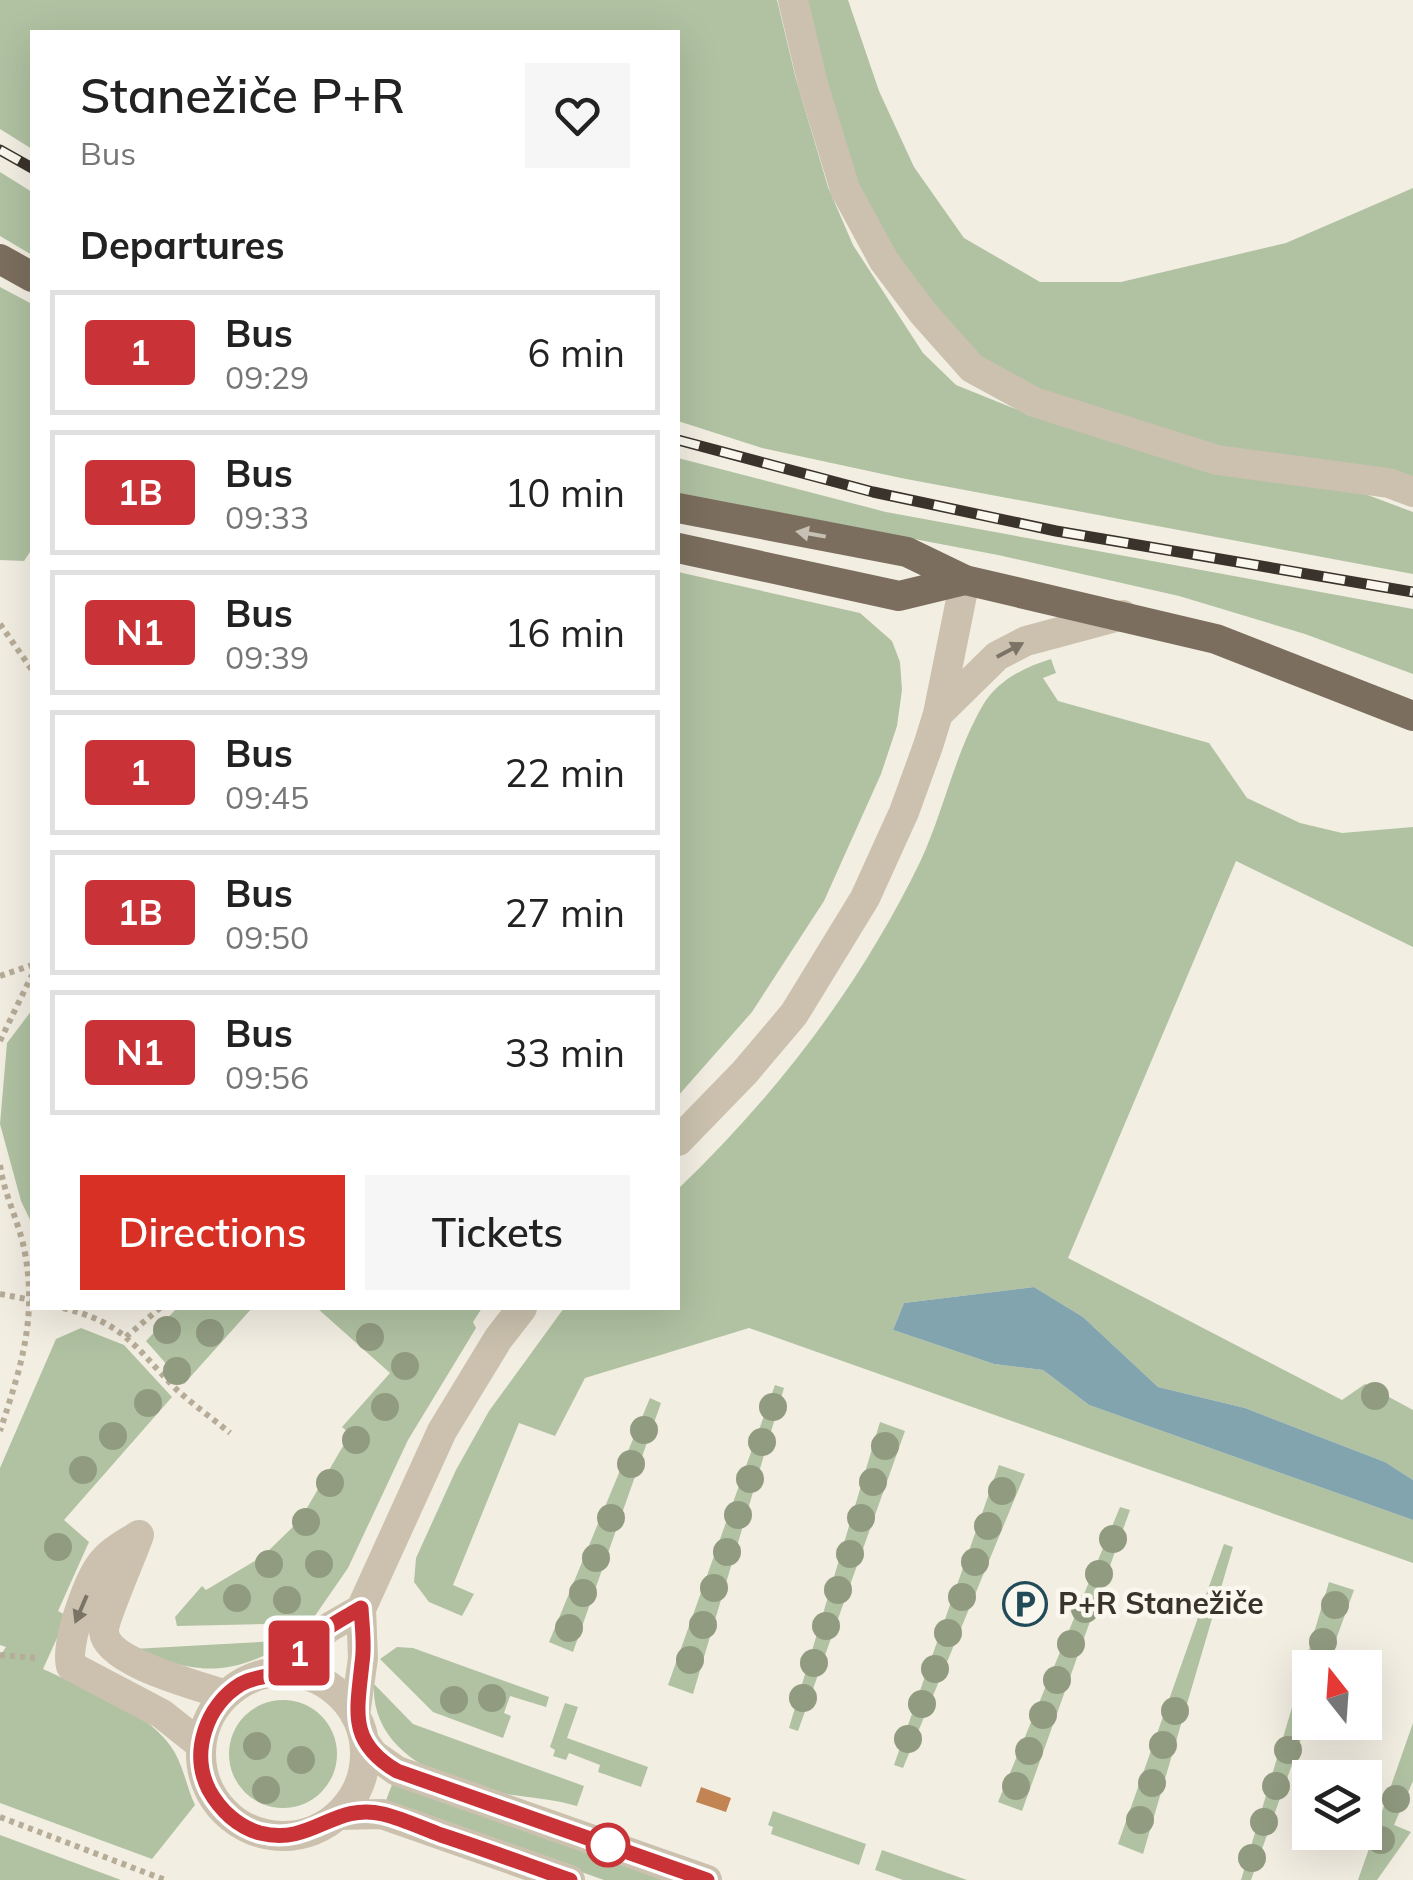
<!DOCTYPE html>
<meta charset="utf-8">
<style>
:root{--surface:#fff;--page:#f6f6f6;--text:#222;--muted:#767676;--line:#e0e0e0;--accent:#d93025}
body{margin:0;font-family:Mulish,sans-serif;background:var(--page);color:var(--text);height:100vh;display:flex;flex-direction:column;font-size:38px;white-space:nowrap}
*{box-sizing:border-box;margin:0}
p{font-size:32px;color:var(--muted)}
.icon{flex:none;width:55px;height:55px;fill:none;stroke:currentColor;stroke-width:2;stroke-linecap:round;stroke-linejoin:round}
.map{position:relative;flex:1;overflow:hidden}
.sheet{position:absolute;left:30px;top:30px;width:650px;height:1280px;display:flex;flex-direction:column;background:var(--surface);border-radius:0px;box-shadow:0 10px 40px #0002}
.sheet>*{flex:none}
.badge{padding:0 20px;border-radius:8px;font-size:35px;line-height:65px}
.needle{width:65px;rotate:343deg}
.buttons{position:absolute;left:1292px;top:1650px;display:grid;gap:20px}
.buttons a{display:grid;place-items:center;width:90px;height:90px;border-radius:0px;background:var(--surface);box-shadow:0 10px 40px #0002;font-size:50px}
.map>.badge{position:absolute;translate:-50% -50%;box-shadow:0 0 0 5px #fff}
h2{padding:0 50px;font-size:38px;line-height:90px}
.round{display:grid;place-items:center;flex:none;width:105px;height:105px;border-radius:0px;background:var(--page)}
.head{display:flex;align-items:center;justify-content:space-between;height:170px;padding:0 50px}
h1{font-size:48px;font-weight:600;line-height:75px}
.cta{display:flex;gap:20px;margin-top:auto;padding:20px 50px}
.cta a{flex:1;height:115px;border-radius:0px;background:var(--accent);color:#fff;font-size:40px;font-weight:600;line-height:115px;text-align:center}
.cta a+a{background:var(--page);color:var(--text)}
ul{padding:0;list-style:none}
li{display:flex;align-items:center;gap:30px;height:125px;margin:0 20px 15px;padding:0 30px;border:5px solid var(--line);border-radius:0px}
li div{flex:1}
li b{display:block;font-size:38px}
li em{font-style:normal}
li .badge{min-width:110px;font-weight:700;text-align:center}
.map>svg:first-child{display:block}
.green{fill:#b0c2a2}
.water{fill:#82a4af}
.building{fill:#c18452}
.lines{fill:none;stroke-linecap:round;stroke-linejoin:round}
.path{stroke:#b7ac98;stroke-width:6;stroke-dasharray:5 5;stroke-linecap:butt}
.minor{stroke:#cbc1ae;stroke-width:30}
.major{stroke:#7b6e5e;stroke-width:30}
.rail-casing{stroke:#3a332c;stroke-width:11}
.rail{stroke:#faf7ee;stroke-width:8;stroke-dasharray:22;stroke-linecap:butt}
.tree{fill:#919b80}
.oneway{fill:#c7c0b4}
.oneway2{fill:#7b7366}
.line-casing{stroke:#fff;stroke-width:22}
.line{stroke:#c93337;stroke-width:15}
.stop-dot{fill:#fff;stroke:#c93337;stroke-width:5}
.labels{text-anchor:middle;stroke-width:9;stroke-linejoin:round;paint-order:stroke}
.poi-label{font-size:30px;font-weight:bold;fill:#3a332c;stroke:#faf7ee;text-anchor:start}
</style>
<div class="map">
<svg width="1413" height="1880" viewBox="0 0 1413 1880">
<rect width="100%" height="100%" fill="#f3eee2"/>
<path class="green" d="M0 0H777L796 79 828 187 853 245 923 353 956 385 1013 408 1249 477 1357 491 1413 512V574L901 478 762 448 678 421V32H32V149L0 129Z
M803 0H848L879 91 914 167 964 238 1040 282H1121L1286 243 1413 188V483L1213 452 1063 404 980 357 897 266 856 192Z
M0 172 32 192V255L0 236Z
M0 287 32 304V549L24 561 0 560Z
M678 458 886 512 1413 609V674L1305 634 1179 596 998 555 678 494Z
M678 572 860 613 892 641 900 662 902 690 897 726 881 774 824 901 752 1012 678 1096Z
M1051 659 1056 673 1043 678 1058 701 1209 743 1247 798 1300 823 1342 833 1413 827V947L1236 861 1068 1258 1342 1400 1365 1384 1413 1410V1480L1385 1462 1245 1408 1158 1387 1083 1317 1034 1287 904 1303 893 1330 994 1364 1043 1370 1089 1405 1413 1520V1563L749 1328 585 1378 555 1436 519 1423 453 1585 474 1594 462 1616 429 1602 414 1582 416 1558 456 1470 489 1411 564 1308H678V1189C778 1093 860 986 921 860 944 810 955 753 983 705 998 680 1025 667 1051 659Z
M32 1010V1224L21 1201 0 1124 7 1043Z
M177 1308H252L184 1384 146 1341Z
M317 1308H482L473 1322 476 1328 408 1440 348 1568 310 1623 177 1626 175 1617 202 1586 206 1590 263 1556 300 1520 350 1434 342 1427 390 1373Z
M81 1328 124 1345 172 1397 64 1520 89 1542 58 1611 67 1616 43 1669C83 1688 153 1712 175 1753 184 1769 187 1788 195 1805L152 1859 0 1803V1656L6 1647 0 1645V1468L56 1339Z
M775 1385 784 1388 693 1694 668 1685Z
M650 1398 661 1403 573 1652 549 1642Z
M880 1422 905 1431 798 1731 789 1728Z
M999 1465 1025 1474 903 1768 894 1765Z
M1120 1507 1130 1510 1022 1811 998 1802Z
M1224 1544 1233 1547 1143 1854 1118 1844Z
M1329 1582 1354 1590 1326 1667 1310 1668V1714L1251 1880H1241Z
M295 1640C228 1677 202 1676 133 1649Z
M397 1647 413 1648 549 1697 546 1707 510 1696 504 1713 511 1716 503 1738 433 1712 380 1659Z
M374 1684 413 1724 584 1786 577 1806C553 1799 531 1798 507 1794 449 1785 370 1754 374 1684Z
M229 1754a54 54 0 1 1 108 0a54 54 0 1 1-108 0Z
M565 1703 578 1707 567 1738 648 1767 641 1787 598 1772 600 1765 569 1753 566 1760 553 1756 555 1750 550 1747Z
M1413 1723V1781L1394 1825 1411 1832 1377 1880H1358Z
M393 1782 670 1880H604L385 1803Z
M773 1811 866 1844 859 1865 771 1834 773 1827 768 1825Z
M0 1835 121 1880H0Z
M882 1850 967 1880H903L875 1870Z"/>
<path class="water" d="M1034 1287 1083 1317 1158 1387 1245 1408 1385 1462 1413 1480V1520L1089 1405 1043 1370 994 1364 893 1330 904 1303Z"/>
<path class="building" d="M701 1787 731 1798 726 1812 696 1802Z"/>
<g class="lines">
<path class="path" d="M0 624 32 670
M0 976 32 965
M0 1041 32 975
M0 1165C4 1194 18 1220 24 1248 38 1317 21 1367 0 1431
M0 1294 32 1300
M63 1308C124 1323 134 1346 175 1388 192 1404 212 1418 230 1433
M126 1337 160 1308
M0 1655 37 1658
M0 1817 165 1880"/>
<path class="minor" d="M793 0 813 84 845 189 884 261 923 313 972 368 1034 402 1217 460 1389 483 1413 492
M940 712 997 656 1026 641 1123 615
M678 1141 745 1072 794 1014 865 898 904 812 928 746 938 714 965 580
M139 1535C128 1542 114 1549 105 1559 89 1575 65 1644 71 1666L162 1714 201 1745
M139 1535C133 1553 103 1620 104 1632 107 1663 200 1686 226 1695
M201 1754a82 82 0 1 1 164 0a82 82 0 1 1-164 0Z
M279 1673 328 1628 361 1609
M355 1715 363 1658 361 1609 442 1431 498 1339 522 1308
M364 1741 373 1754 397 1771 707 1880
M338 1815 382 1814 570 1880"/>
<path class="major" d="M0 259 32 277
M678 508 907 552 965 580 1216 639 1413 716
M678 548 899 596 965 580"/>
<g class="rail-casing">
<path id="rail" d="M0 150 32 168
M678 440 873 492 1056 531 1413 592"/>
</g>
<use href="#rail" class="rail"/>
</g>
<g class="tree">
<circle cx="167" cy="1330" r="14"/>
<circle cx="210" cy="1333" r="14"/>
<circle cx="370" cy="1337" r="14"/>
<circle cx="405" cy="1366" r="14"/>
<circle cx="177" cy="1371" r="14"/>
<circle cx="1375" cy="1396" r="14"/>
<circle cx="148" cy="1403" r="14"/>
<circle cx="385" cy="1407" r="14"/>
<circle cx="773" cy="1407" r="14"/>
<circle cx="644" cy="1430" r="14"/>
<circle cx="113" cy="1436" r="14"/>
<circle cx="356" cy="1440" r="14"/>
<circle cx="762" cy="1442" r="14"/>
<circle cx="885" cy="1446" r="14"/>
<circle cx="631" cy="1464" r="14"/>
<circle cx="83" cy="1470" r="14"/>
<circle cx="750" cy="1479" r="14"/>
<circle cx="873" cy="1482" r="14"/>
<circle cx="330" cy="1483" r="14"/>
<circle cx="1002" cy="1491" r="14"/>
<circle cx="738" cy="1515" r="14"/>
<circle cx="611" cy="1518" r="14"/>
<circle cx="861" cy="1518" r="14"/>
<circle cx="306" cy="1522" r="14"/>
<circle cx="988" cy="1526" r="14"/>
<circle cx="1113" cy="1539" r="14"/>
<circle cx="58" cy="1547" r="14"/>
<circle cx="727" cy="1552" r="14"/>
<circle cx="850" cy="1554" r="14"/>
<circle cx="596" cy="1558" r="14"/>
<circle cx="975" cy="1562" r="14"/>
<circle cx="269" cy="1564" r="14"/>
<circle cx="319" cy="1564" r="14"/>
<circle cx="1099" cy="1574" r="14"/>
<circle cx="714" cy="1588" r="14"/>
<circle cx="838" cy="1590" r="14"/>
<circle cx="583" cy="1593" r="14"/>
<circle cx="962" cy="1597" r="14"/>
<circle cx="237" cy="1598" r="14"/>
<circle cx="287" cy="1600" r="14"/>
<circle cx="1335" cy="1605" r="14"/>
<circle cx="1085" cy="1609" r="14"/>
<circle cx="703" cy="1625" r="14"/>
<circle cx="826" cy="1626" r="14"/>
<circle cx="569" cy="1628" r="14"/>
<circle cx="948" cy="1633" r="14"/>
<circle cx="1323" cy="1642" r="14"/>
<circle cx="1071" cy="1644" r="14"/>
<circle cx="690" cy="1660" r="14"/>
<circle cx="814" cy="1663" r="14"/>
<circle cx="935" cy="1669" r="14"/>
<circle cx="1057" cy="1680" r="14"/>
<circle cx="492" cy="1698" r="14"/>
<circle cx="803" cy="1698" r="14"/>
<circle cx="454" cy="1700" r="14"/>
<circle cx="922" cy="1704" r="14"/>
<circle cx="1175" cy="1711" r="14"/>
<circle cx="1043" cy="1715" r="14"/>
<circle cx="908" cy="1739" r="14"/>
<circle cx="1163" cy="1745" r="14"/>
<circle cx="257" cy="1746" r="14"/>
<circle cx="1288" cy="1750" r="14"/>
<circle cx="1029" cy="1751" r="14"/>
<circle cx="301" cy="1760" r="14"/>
<circle cx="1152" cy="1783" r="14"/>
<circle cx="1016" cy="1786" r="14"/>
<circle cx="1276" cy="1786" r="14"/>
<circle cx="266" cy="1790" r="14"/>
<circle cx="1396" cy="1799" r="14"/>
<circle cx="1140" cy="1820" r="14"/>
<circle cx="1264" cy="1822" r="14"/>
<circle cx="1381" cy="1840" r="14"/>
<circle cx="1252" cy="1858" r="14"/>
</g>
<defs><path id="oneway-solid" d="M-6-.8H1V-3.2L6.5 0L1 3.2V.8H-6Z" transform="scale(2.5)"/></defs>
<use class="oneway" href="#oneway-solid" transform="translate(811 534) rotate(-170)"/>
<g class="oneway2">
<use href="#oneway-solid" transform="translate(1010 650) rotate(-28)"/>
<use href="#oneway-solid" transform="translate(81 1609) rotate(113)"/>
</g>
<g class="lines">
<g class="line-casing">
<path id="line" d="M570 1880C527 1865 484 1849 441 1835 422 1828 403 1819 383 1814 333 1802 313 1846 260 1833 238 1827 220 1810 209 1790 190 1753 206 1705 241 1684 253 1677 265 1678 277 1673 291 1667 305 1648 316 1637 329 1625 346 1617 361 1608 362 1626 365 1645 362 1663 357 1712 348 1742 397 1771L707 1880"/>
</g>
<use href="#line" class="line"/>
</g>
<defs>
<g id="parking-ring" transform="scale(2.25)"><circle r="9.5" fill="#faf7ee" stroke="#224b5a" stroke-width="1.5"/><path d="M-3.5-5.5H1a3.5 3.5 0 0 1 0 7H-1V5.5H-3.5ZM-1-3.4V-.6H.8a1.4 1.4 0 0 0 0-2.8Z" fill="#224b5a"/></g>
</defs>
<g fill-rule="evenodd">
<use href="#parking-ring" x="1025" y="1604"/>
</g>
<circle class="stop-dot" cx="608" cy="1845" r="20"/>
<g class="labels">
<g class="poi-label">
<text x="1058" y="1614">P+R Stanežiče</text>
</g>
</g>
</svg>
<div class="buttons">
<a><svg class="needle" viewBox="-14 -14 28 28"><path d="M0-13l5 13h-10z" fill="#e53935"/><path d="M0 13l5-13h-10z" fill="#767676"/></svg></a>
<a><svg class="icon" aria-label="layers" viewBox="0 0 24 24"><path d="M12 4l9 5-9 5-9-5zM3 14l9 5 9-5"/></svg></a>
</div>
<b class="badge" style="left:299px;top:1653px;background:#c93337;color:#fff">1</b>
<section class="sheet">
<div class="head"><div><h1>Stanežiče P+R</h1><p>Bus</p></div><a class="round"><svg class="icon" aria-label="heart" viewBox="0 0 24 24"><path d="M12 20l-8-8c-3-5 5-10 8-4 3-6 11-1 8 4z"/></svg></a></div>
<h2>Departures</h2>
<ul>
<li><span class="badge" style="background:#c93337;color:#fff">1</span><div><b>Bus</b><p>09:29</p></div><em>6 min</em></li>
<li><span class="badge" style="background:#c93337;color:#fff">1B</span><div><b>Bus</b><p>09:33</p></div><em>10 min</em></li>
<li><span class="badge" style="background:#c93337;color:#fff">N1</span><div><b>Bus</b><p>09:39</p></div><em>16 min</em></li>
<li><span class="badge" style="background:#c93337;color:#fff">1</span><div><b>Bus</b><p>09:45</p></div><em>22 min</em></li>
<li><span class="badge" style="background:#c93337;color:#fff">1B</span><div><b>Bus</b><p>09:50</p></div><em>27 min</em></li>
<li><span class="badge" style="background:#c93337;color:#fff">N1</span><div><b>Bus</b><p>09:56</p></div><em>33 min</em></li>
</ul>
<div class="cta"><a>Directions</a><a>Tickets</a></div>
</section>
</div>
